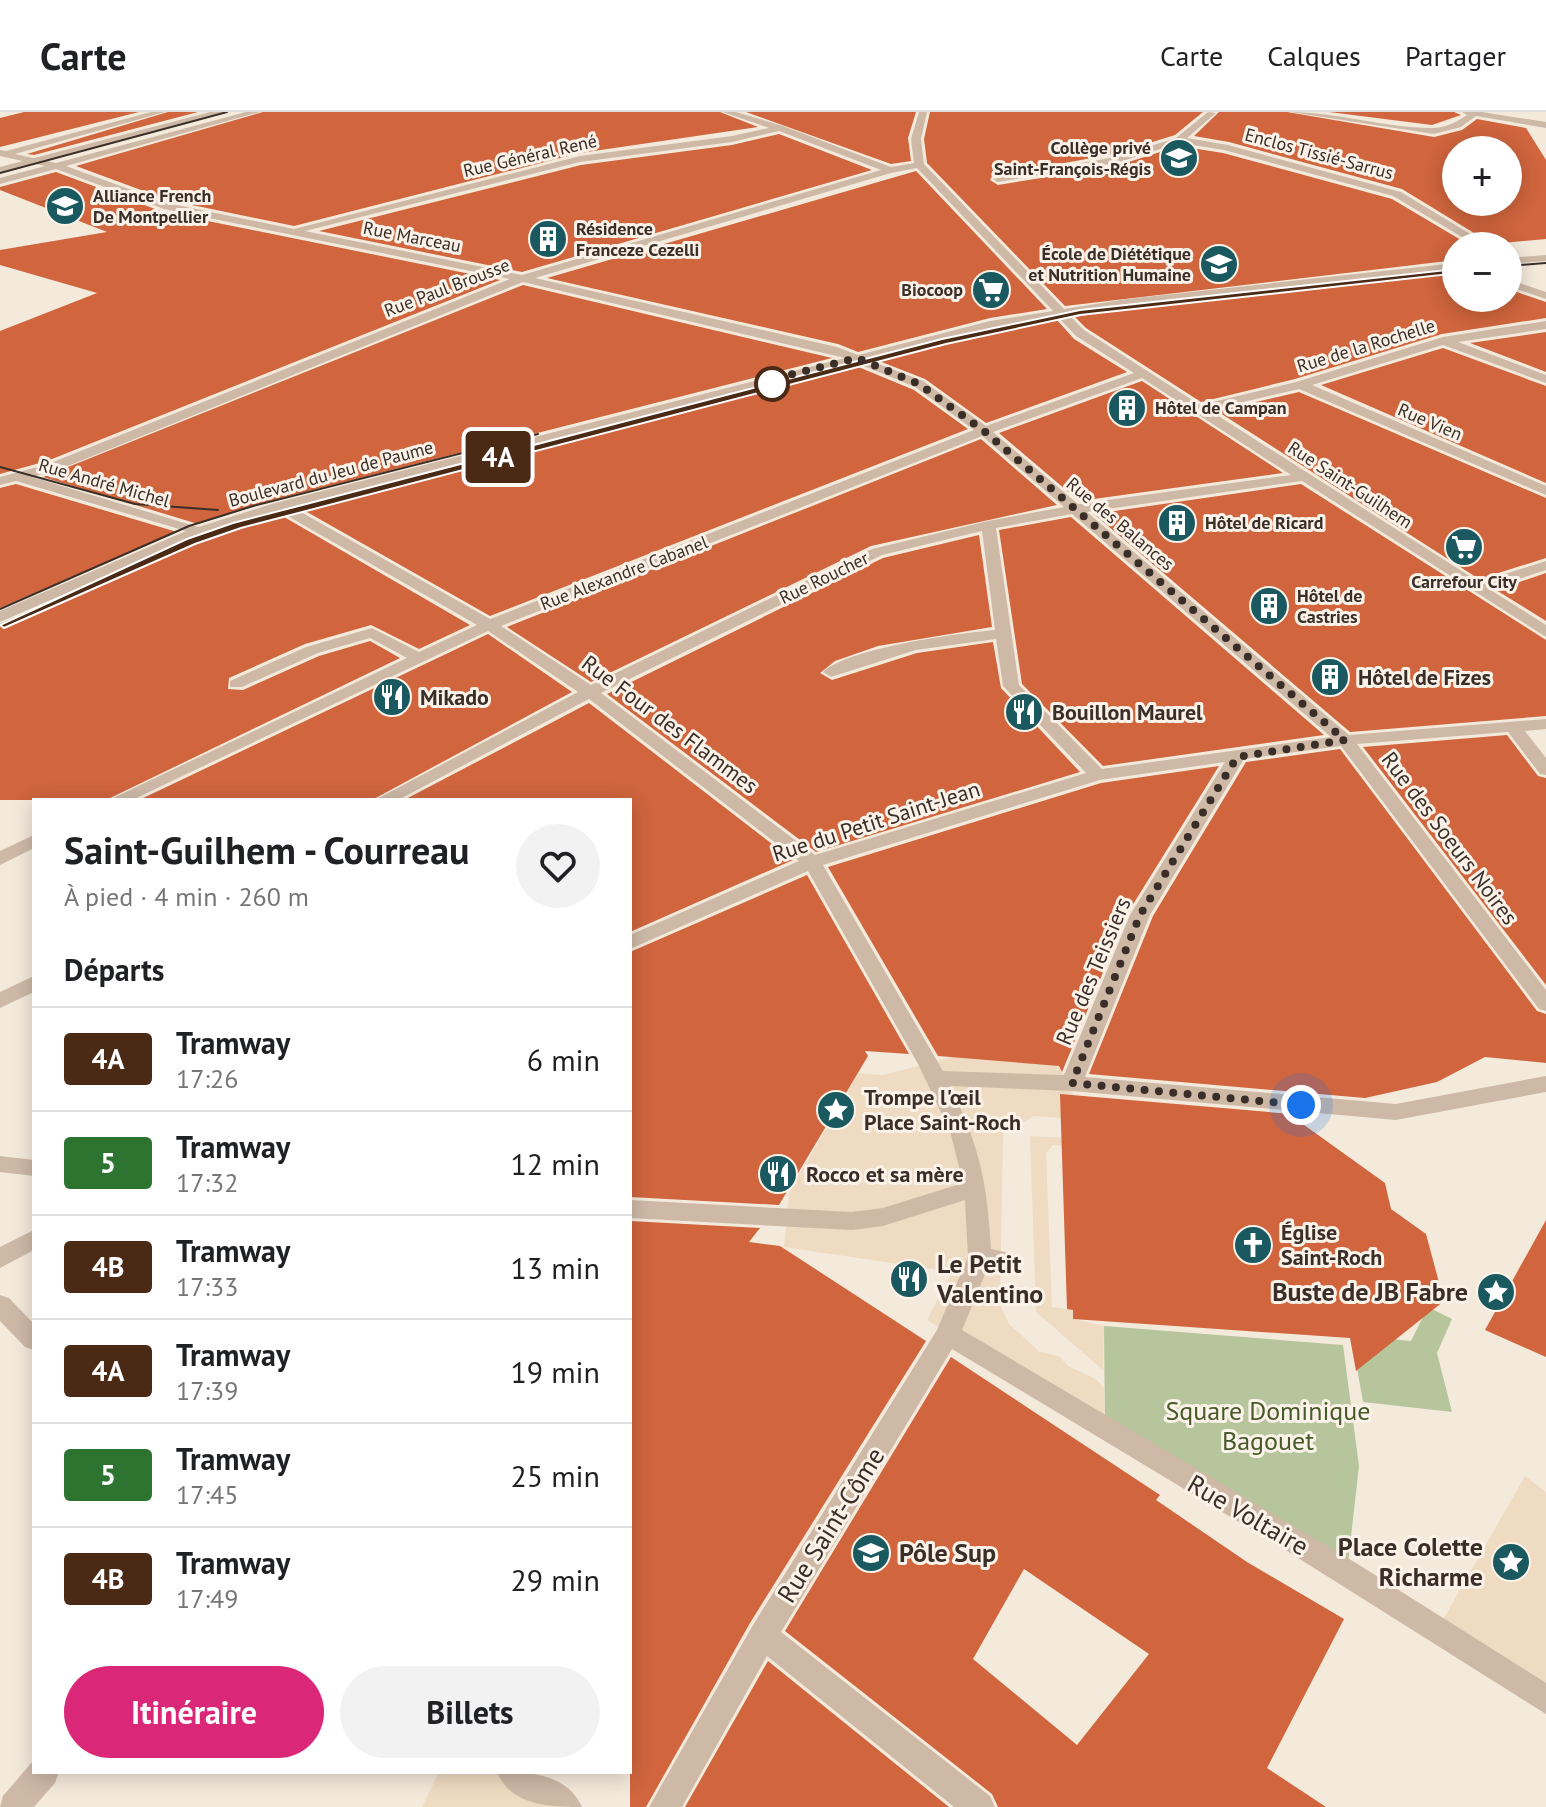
<!DOCTYPE html>
<html lang="fr">
<meta charset="utf-8">
<style>
:root{--surface:#fff;--page:#f2f2f2;--text:#202124;--muted:#757577;--line:#e0e0e0;--accent:#db2777}
body{margin:0;font-family:"PT Sans",sans-serif;background:var(--page);color:var(--text);height:100vh;display:flex;flex-direction:column;font-size:30px;white-space:nowrap}
*{box-sizing:border-box;margin:0}
p{font-size:26px;color:var(--muted)}
.icon{flex:none;width:44px;height:44px;fill:none;stroke:currentColor;stroke-width:2;stroke-linecap:round;stroke-linejoin:round}
.map{position:relative;flex:1;overflow:hidden}
.sheet{position:absolute;left:32px;top:686px;width:600px;height:976px;display:flex;flex-direction:column;background:var(--surface);border-radius:0px;box-shadow:0 4px 20px #0003}
.sheet>*{flex:none}
.badge{padding:0 16px;border-radius:6px;font-size:28px;line-height:52px}
.buttons{position:absolute;left:1442px;top:24px;display:grid;gap:16px}
.buttons a{display:grid;place-items:center;width:80px;height:80px;border-radius:50%;background:var(--surface);box-shadow:0 4px 20px #0003;font-size:40px}
.you{position:absolute;width:40px;height:40px;margin:-20px;border:6px solid #fff;border-radius:50%;background:#1a73e8;box-shadow:0 0 0 12px #1a73e833}
.map>.badge{position:absolute;translate:-50% -50%;box-shadow:0 0 0 4px #fff}
h2{padding:0 32px;font-size:30px;line-height:72px}
.round{display:grid;place-items:center;flex:none;width:84px;height:84px;border-radius:42px;background:var(--page)}
.headline{display:flex;align-items:center;justify-content:space-between;height:136px;padding:0 32px}
h1{font-size:38px;font-weight:700;line-height:60px}
.action{display:flex;gap:16px;margin-top:auto;padding:16px 32px}
.action a{flex:1;height:92px;border-radius:48px;background:var(--accent);color:#fff;font-size:32px;font-weight:700;line-height:92px;text-align:center}
.action a+a{background:var(--page);color:var(--text)}
ul{padding:0;list-style:none}
li{display:flex;align-items:center;gap:24px;height:104px;padding:0 32px;border-top:2px solid var(--line)}
li div{flex:1}
li b{display:block;font-size:30px}
li em{font-style:normal}
li .badge{min-width:88px;font-weight:700;text-align:center}
header{display:flex;align-items:center;gap:48px;box-sizing:border-box;height:112px;padding:0 40px;background:var(--surface);border-bottom:2px solid var(--line)}
header strong{font-size:38px}
nav{display:flex;gap:44px;margin-inline-start:auto;font-size:28px}
.map>svg:first-child{display:block}
.green{fill:#b6c59b}
.plaza{fill:#eedbc2}
.building{fill:#d0653e;fill-rule:evenodd}
.lines{fill:none;stroke-linecap:round;stroke-linejoin:round}
.lane{fill:#ceb9a7;fill-rule:evenodd}
.street{fill:#ceb9a7;fill-rule:evenodd}
.tram{stroke:#3a2e28;stroke-width:2}
.line{fill:#4a2a15;stroke:#fff;stroke-width:2}
.walk{stroke:#3a2e28;stroke-width:8;stroke-dasharray:0 14.4}
.stop-dot{fill:#fff;stroke:#4a2a15;stroke-width:4}
.labels{text-anchor:middle;stroke-width:6;stroke-linejoin:round;paint-order:stroke}
.far-poi-label{font-size:18px;font-weight:bold;fill:#3a2e28;stroke:#fbf3e9;text-anchor:start}
.far-street-label{font-size:18px;fill:#3a2e28;stroke:#fbf3e9}
.poi-label{font-size:22px;font-weight:bold;fill:#3a2e28;stroke:#fbf3e9;text-anchor:start}
.street-label{font-size:22px;fill:#3a2e28;stroke:#fbf3e9}
.near-poi-label{font-size:26px;font-weight:bold;fill:#3a2e28;stroke:#fbf3e9;text-anchor:start}
.near-park-label{font-size:26px;fill:#475a29;stroke:#fbf3e9}
.near-street-label{font-size:26px;fill:#3a2e28;stroke:#fbf3e9}
</style>
<header>
<strong>Carte</strong>
<nav><a>Carte</a><a>Calques</a><a>Partager</a></nav>
</header>
<div class="map">
<svg width="1546" height="1695" viewBox="0 0 1546 1695">
<rect width="100%" height="100%" fill="#f4eadc"/>
<path class="green" d="M1428 1195 1452 1207 1437 1241 1452 1300 1363 1290 1355 1245 1358 1224 1411 1229Z
M1104 1214 1343 1233 1359 1354 1347 1460 1105 1319Z"/>
<path class="plaza" d="M952 945 1056 953 1072 971 1074 1007 1034 1004 1003 1022 1000 1193 1009 1212 1040 1240 1059 1244 1068 1254 1096 1267 1104 1276 1105 1319 927 1208 952 1160 784 1135 789 1081 858 961 883 963Z
M1030 1024 1068 1026V1034L1053 1033 1046 1041 1052 1195 1073 1198 1074 1207 1104 1214 1103 1258 1036 1200Z
M1525 1364 1546 1380V1588L1436 1520Z
M439 1660H512L566 1695H422Z"/>
<path class="building" d="M24 0H139L0 35V6Z
M168 0H198L34 43 27 42Z
M263 0H720L758 15 580 41 294 114 168 88 76 54Z
M746 0H916L908 26 911 49 891 52Z
M930 0H1203L1175 23 1114 42 992 64 990 68 998 73 1116 54 1179 34 1223 41 1392 87 1471 134H1456V148L1065 194 927 51 924 27Z
M1219 0H1287L1434 25 1462 18 1477 7 1526 16 1546 48V127L1492 132 1402 77 1229 30 1194 24ZM1456 38H1508V90H1456Z
M1329 0H1454L1461 3 1432 13Z
M779 22 872 58 522 160 319 119 581 53 732 33Z
M916 59 1047 197 990 206 858 240 838 232 547 166Z
M56 60 163 100 500 168 47 349 0 362V219L97 181 0 153V138L107 120 0 78V75Z
M1456 160V186H1508V177L1546 190V206L1442 222 1295 267 1201 290 1086 216 1075 205 1127 196Z
M523 173 832 246 274 388 198 412 43 365Z
M1057 208 1074 227 1127 260 986 311 925 267 879 249 991 219Z
M1546 220V260L1470 231Z
M1443 236 1546 274V371L1321 273Z
M856 254 914 278 968 317 490 504 300 396Z
M1142 269 1283 361 1079 389 999 321Z
M1299 280 1546 386V446L1479 467 1217 299Z
M981 327 1057 393 871 434 591 570 507 515Z
M16 372 177 420 0 496V376Z
M1301 372 1546 528V604L1350 620 1094 402Z
M279 402 470 513 419 537 371 513 305 532 229 566 228 577 243 578 319 544 370 529 400 546 106 688H0V513L201 426Z
M1071 405 1324 623 1103 654 1022 572 999 418Z
M979 423 992 515 878 534 835 549 820 561 832 568 917 541 993 530 1001 576 1080 660 816 740 607 582 883 446Z
M1546 461V509L1496 478Z
M488 522 572 580 372 688H139Z
M589 591 793 748 630 820V688H404Z
M1507 623 1538 664 1546 666V873L1363 635Z
M1340 637 1537 899 1546 902V951L1485 945 1437 970 1365 986 1089 962 1153 804 1246 650Z
M1219 654 1127 802 1062 960 1059 954 938 944 828 755 1101 671Z
M807 763 909 942 865 939 868 944 779 1093 630 1085V840Z
M1060 982 1303 1003 1293 1005 1385 1071 1391 1097 1426 1122 1444 1189 1356 1259 1350 1226 1073 1207V1198L1067 1197Z
M1546 1108V1245L1485 1218Z
M630 1109 760 1116 749 1130 780 1134 926 1229 750 1511 646 1695H630Z
M951 1245 1160 1383 1156 1388 1247 1450 1344 1507 1267 1656 1326 1695H998L992 1682 785 1519ZM1024 1457 1149 1542 1077 1633 973 1547Z
M768 1549 949 1695H685Z"/>
<g class="lines">
<path class="lane" d="M210 0H224L0 61V55Z
M1208 0 1216 1 1187 26 1228 33 1401 80 1490 134H1477L1393 84 1224 38 1179 31 1116 51 998 70 993 67 1115 45 1176 26Z"/>
<path class="street" d="M151 0H165L15 42 56 51 246 0H260L66 54 167 91 294 117 580 44 732 24 769 16 723 0H736L783 14 891 55 914 51 911 27 919 0H927L921 27 924 52 1064 197 1127 187 1456 151V157L1127 193 1069 203 1084 218 1200 293 1296 270 1443 225 1546 209V217L1458 230 1546 263V271L1443 233 1312 273 1546 374V383L1299 277 1209 298 1479 470 1546 449V458L1489 477 1546 513V525L1302 369 1087 400 1349 623 1546 607V617L1525 619 1546 646V663L1540 662 1508 620 1357 632 1546 878V899L1539 897 1341 634 1244 647 1150 803 1085 965 1396 992 1546 964V980L1396 1008 1072 979 950 974C980 1035 987 1070 991 1137L1009 1141 1013 1148 1009 1155H988L962 1218 1356 1451 1546 1571V1602L1287 1439 952 1237 781 1520 990 1684 995 1695H954L767 1544 682 1695H649L753 1513 937 1218 968 1145 965 1088 883 1114 852 1118 630 1106V1088L852 1100 883 1096 963 1071 950 1019 918 952 808 759 630 837V823L799 749 589 587 398 688H375L578 580 488 519 132 688H109L407 546 370 526 318 541 242 575H230V569L306 535 372 516 419 540 477 513 279 399 200 423 0 510V499L186 419 16 369 0 373V365L48 352 510 167 164 97 56 57 0 72V66L45 54 0 44V38L6 39ZM779 19 881 58 522 163 305 119 580 50 732 30ZM917 56 1053 199 990 209 858 243 837 235 535 166 891 61ZM523 170 845 246 275 391 198 415 32 365 58 358ZM1058 205 1076 224 1134 261 986 314 923 269 869 248 990 216ZM856 251 915 275 974 318 490 507 292 395ZM1142 266 1291 363 1078 392 993 320ZM982 324 1064 395 988 409 872 437 591 573 501 514ZM1072 402 1331 625 1102 657 1019 573 996 416ZM982 419 995 518C959 521 848 536 823 560L831 565 916 538 996 527 1003 574 1086 661 815 743 601 581 882 443ZM1225 650 1130 803 1064 963 943 959 823 753 1100 668Z
M1290 0C1337 0 1385 16 1432 16 1445 16 1457 10 1467 3L1462 0H1482L1546 10V16L1476 4 1461 15 1434 22Z
M1546 143V149L1508 152V146Z
M1508 167 1546 180V187L1508 174Z
M34 723V736L0 753V739Z
M34 864V880L0 896V880Z
M0 1044 34 1048V1064L0 1060Z
M34 1118V1138L0 1156V1135Z
M0 1183 9 1186 34 1212V1238L25 1235 0 1209Z
M33 1649 34 1660H59L55 1671 34 1695H0L3 1684Z
M497 1660C528 1660 567 1661 582 1695 550 1695 511 1694 497 1660Z"/>
<path class="tram" d="M0 61 227 0
M1508 154 1546 151
M0 355 135 392 218 398
M0 497 189 414 253 394 538 322
M0 513 191 429 237 413 772 272 1030 210 1163 190 1456 159"/>
</g>
<path class="line" d="M1456 157 1459 161 1080 203 946 232 241 416 195 432 4 516 0 513 187 427 233 411 942 227 1080 198Z"/>
<g class="lines">
<path class="walk" d="M772 272 769 268 857 246 919 272 984 319 1345 628 1237 645 1140 803 1072 971 1301 993"/>
</g>
<defs>
<g id="school-disc" transform="scale(2)"><circle r="9.5" fill="#1a595f" stroke="#fbf3e9"/><path d="M0-5L7-2L0 1L-7-2ZM-4 1L0 2.5L4 1V4Q0 6-4 4Z" fill="#fff"/></g>
<g id="building-disc" transform="scale(2)"><circle r="9.5" fill="#1a595f" stroke="#fbf3e9"/><path d="M-4-6H4V6H1V3H-1V6H-4ZM-2.5-4.3h1.7v1.8h-1.7ZM.8-4.3h1.7v1.8H.8ZM-2.5-1h1.7V.8h-1.7ZM.8-1h1.7V.8H.8Z" fill="#fff"/></g>
<g id="university-disc" transform="scale(2)"><circle r="9.5" fill="#1a595f" stroke="#fbf3e9"/><path d="M0-5L7-2L0 1L-7-2ZM-4 1L0 2.5L4 1V4Q0 6-4 4Z" fill="#fff"/></g>
<g id="supermarket-disc" transform="scale(2)"><circle r="9.5" fill="#1a595f" stroke="#fbf3e9"/><path d="M-6-5.5h2.5l.6 2H6L4.5 2H-2.5L-4.4-4H-6ZM-1.5 3.2a1.3 1.3 0 1 0 .1 0ZM3 3.2a1.3 1.3 0 1 0 .1 0Z" fill="#fff"/></g>
<g id="restaurant-disc" transform="scale(2)"><circle r="9.5" fill="#1a595f" stroke="#fbf3e9"/><path d="M-5-6h1v4h1v-4h1v4h1v-4h1v5L-1.5 .5V6h-2V.5L-5-1ZM5-6V6H3V1.5H1.5Q1.5-4 5-6Z" fill="#fff"/></g>
<g id="sight-disc" transform="scale(2)"><circle r="9.5" fill="#1a595f" stroke="#fbf3e9"/><path d="M0-6L1.8-2.2L6-1.7L2.9 1.2L3.7 5.4L0 3.3L-3.7 5.4L-2.9 1.2L-6-1.7L-1.8-2.2Z" fill="#fff"/></g>
<g id="church-disc" transform="scale(2)"><circle r="9.5" fill="#1a595f" stroke="#fbf3e9"/><path d="M-1.2-6h2.4v3.5h3.3v2.4h-3.3V6h-2.4V-.1h-3.3v-2.4h3.3Z" fill="#fff"/></g>
</defs>
<g fill-rule="evenodd">
<use href="#school-disc" x="1179" y="46"/>
<use href="#school-disc" x="65" y="94"/>
<use href="#building-disc" x="548" y="127"/>
<use href="#university-disc" x="1219" y="152"/>
<use href="#supermarket-disc" x="991" y="178"/>
<use href="#building-disc" x="1127" y="296"/>
<use href="#building-disc" x="1177" y="411"/>
<use href="#supermarket-disc" x="1464" y="435"/>
<use href="#building-disc" x="1269" y="494"/>
<use href="#building-disc" x="1330" y="565"/>
<use href="#restaurant-disc" x="392" y="585"/>
<use href="#restaurant-disc" x="1024" y="600"/>
<use href="#sight-disc" x="836" y="998"/>
<use href="#restaurant-disc" x="778" y="1062"/>
<use href="#church-disc" x="1253" y="1133"/>
<use href="#restaurant-disc" x="909" y="1167"/>
<use href="#sight-disc" x="1496" y="1180"/>
<use href="#school-disc" x="871" y="1441"/>
<use href="#sight-disc" x="1511" y="1450"/>
</g>
<circle class="stop-dot" cx="772" cy="272" r="16"/>
<g class="labels">
<g class="far-poi-label">
<text x="1151" y="42" text-anchor="end">Collège privé<tspan x="1151" dy="21">Saint-François-Régis</tspan></text>
<text x="93" y="90">Alliance French<tspan x="93" dy="21">De Montpellier</tspan></text>
<text x="576" y="123">Résidence<tspan x="576" dy="21">Franceze Cezelli</tspan></text>
<text x="1191" y="148" text-anchor="end">École de Diététique<tspan x="1191" dy="21">et Nutrition Humaine</tspan></text>
<text x="963" y="184" text-anchor="end">Biocoop</text>
<text x="1155" y="302">Hôtel de Campan</text>
<text x="1205" y="417">Hôtel de Ricard</text>
<text x="1464" y="476" text-anchor="middle">Carrefour City</text>
<text x="1297" y="490">Hôtel de<tspan x="1297" dy="21">Castries</tspan></text>
</g>
<g class="far-street-label">
<text transform="translate(1319 42) rotate(15)" y="6">Enclos Tissié-Sarrus</text>
<text transform="translate(530 44) rotate(-13)" y="6">Rue Général René</text>
<text transform="translate(412 125) rotate(11)" y="6">Rue Marceau</text>
<text transform="translate(447 176) rotate(-21)" y="6">Rue Paul Brousse</text>
<text transform="translate(1366 234) rotate(-17)" y="6">Rue de la Rochelle</text>
<text transform="translate(1430 310) rotate(23)" y="6">Rue Vien</text>
<text transform="translate(331 362) rotate(-15)" y="6">Boulevard du Jeu de Paume</text>
<text transform="translate(104 371) rotate(16)" y="6">Rue André Michel</text>
<text transform="translate(1350 373) rotate(33)" y="6">Rue Saint-Guilhem</text>
<text transform="translate(1120 412) rotate(40)" y="6">Rue des Balances</text>
<text transform="translate(624 461) rotate(-21)" y="6">Rue Alexandre Cabanel</text>
<text transform="translate(824 466) rotate(-26)" y="6">Rue Roucher</text>
</g>
<g class="poi-label">
<text x="1358" y="573">Hôtel de Fizes</text>
<text x="420" y="593">Mikado</text>
<text x="1052" y="608">Bouillon Maurel</text>
<text x="864" y="993">Trompe l'œil<tspan x="864" dy="25">Place Saint-Roch</tspan></text>
<text x="806" y="1070">Rocco et sa mère</text>
<text x="1281" y="1128">Église<tspan x="1281" dy="25">Saint-Roch</tspan></text>
</g>
<g class="street-label">
<text transform="translate(670 612) rotate(37)" y="8">Rue Four des Flammes</text>
<text transform="translate(876 709) rotate(-18)" y="8">Rue du Petit Saint-Jean</text>
<text transform="translate(1450 726) rotate(53)" y="8">Rue des Soeurs Noires</text>
<text transform="translate(1093 859) rotate(-67)" y="8">Rue des Teissiers</text>
</g>
<g class="near-poi-label">
<text x="937" y="1161">Le Petit<tspan x="937" dy="30">Valentino</tspan></text>
<text x="1468" y="1189" text-anchor="end">Buste de JB Fabre</text>
<text x="1483" y="1444" text-anchor="end">Place Colette<tspan x="1483" dy="30">Richarme</tspan></text>
<text x="899" y="1450">Pôle Sup</text>
</g>
<g class="near-park-label">
<text x="1268" y="1308">Square Dominique<tspan x="1268" dy="30">Bagouet</tspan></text>
</g>
<g class="near-street-label">
<text transform="translate(1248 1403) rotate(30)" y="9">Rue Voltaire</text>
<text transform="translate(831 1413) rotate(-58)" y="9">Rue Saint-Côme</text>
</g>
</g>
</svg>
<div class="buttons">
<a>+</a>
<a>−</a>
</div>
<div class="you" style="left:1301px;top:993px"></div>
<b class="badge" style="left:498px;top:345px;background:#4a2a15;color:#fff">4A</b>
<section class="sheet">
<div class="headline"><div><h1>Saint-Guilhem - Courreau</h1><p>À pied · 4 min · 260 m</p></div><a class="round"><svg class="icon" aria-label="heart" viewBox="0 0 24 24"><path d="M12 20l-8-8c-3-5 5-10 8-4 3-6 11-1 8 4z"/></svg></a></div>
<h2>Départs</h2>
<ul>
<li><span class="badge" style="background:#4a2a15;color:#fff">4A</span><div><b>Tramway</b><p>17:26</p></div><em>6 min</em></li>
<li><span class="badge" style="background:#2d7431;color:#fff">5</span><div><b>Tramway</b><p>17:32</p></div><em>12 min</em></li>
<li><span class="badge" style="background:#4a2a15;color:#fff">4B</span><div><b>Tramway</b><p>17:33</p></div><em>13 min</em></li>
<li><span class="badge" style="background:#4a2a15;color:#fff">4A</span><div><b>Tramway</b><p>17:39</p></div><em>19 min</em></li>
<li><span class="badge" style="background:#2d7431;color:#fff">5</span><div><b>Tramway</b><p>17:45</p></div><em>25 min</em></li>
<li><span class="badge" style="background:#4a2a15;color:#fff">4B</span><div><b>Tramway</b><p>17:49</p></div><em>29 min</em></li>
</ul>
<div class="action"><a>Itinéraire</a><a>Billets</a></div>
</section>
</div>
